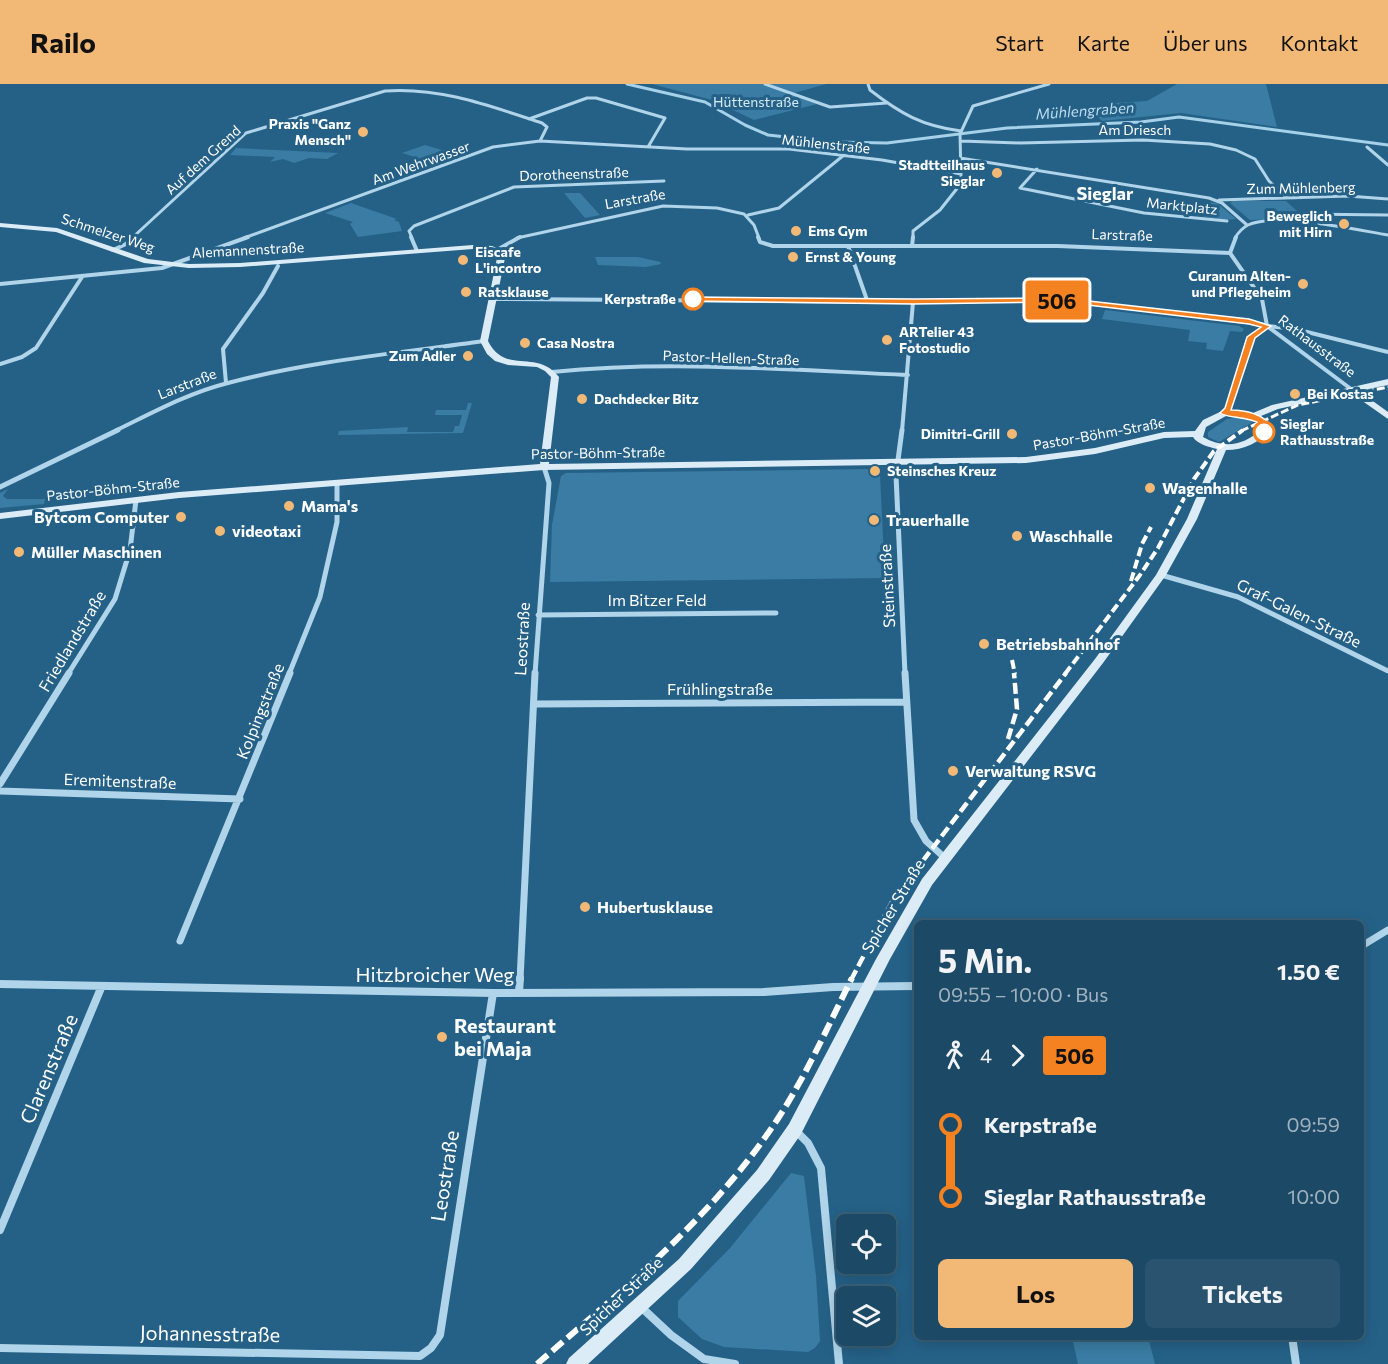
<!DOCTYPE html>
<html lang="de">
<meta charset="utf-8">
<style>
:root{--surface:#1c4965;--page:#29536e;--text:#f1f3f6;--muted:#a0b2bf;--line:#3a6179;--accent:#f2b875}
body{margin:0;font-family:Commissioner,sans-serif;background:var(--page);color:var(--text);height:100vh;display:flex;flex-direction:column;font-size:22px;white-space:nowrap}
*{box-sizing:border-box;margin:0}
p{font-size:20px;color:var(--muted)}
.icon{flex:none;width:33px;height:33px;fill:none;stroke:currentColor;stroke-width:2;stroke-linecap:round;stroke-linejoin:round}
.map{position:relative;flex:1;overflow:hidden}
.side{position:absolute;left:914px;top:836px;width:450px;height:420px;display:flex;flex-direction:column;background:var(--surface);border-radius:9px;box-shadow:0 3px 15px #0003,0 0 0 2px var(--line)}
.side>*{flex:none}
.badge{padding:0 12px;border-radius:4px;font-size:21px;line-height:39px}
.tools{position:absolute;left:836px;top:1130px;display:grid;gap:12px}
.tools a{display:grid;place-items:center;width:60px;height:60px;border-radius:9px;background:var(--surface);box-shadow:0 3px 15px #0003,0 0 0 2px var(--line);font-size:30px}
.map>.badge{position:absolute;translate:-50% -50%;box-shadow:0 0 0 3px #fff}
.legs{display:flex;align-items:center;gap:9px;height:66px;padding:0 24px;font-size:20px}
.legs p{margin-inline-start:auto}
.summary{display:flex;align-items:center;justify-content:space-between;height:102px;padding:0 24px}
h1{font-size:33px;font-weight:700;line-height:45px}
.button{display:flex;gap:12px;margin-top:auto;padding:12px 24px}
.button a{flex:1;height:69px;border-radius:9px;background:var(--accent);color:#111;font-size:24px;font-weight:700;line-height:69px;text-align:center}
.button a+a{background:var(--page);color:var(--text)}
ul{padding:0 24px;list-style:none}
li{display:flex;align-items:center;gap:21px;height:72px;font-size:22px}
li i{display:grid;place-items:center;width:9px;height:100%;margin:0 8px;background:currentColor}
li i::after{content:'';width:15px;height:15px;margin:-8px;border:4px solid;border-radius:50%;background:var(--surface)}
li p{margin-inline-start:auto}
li:first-child i{background:linear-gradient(#0000 50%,currentColor 0)}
li:last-child i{background:linear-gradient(currentColor 50%,#0000 0)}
header{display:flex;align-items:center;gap:36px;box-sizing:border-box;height:84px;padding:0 30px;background:var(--accent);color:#111}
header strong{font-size:28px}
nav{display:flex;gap:33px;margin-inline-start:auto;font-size:21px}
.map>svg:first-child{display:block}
.green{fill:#3a7ca3}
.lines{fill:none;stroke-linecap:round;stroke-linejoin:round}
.stream{stroke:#a5d1e9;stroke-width:3}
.street-far4{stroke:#b0d4e9;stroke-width:3}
.street-far3{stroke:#b0d4e9;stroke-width:4}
.street-far2{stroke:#b0d4e9;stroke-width:5}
.street-far1{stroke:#b0d4e9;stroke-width:7}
.street{stroke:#b0d4e9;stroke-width:8}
.secondary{fill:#dbecf7;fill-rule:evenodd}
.rail-far3{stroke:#fff;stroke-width:3;stroke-dasharray:8 3;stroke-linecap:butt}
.rail-far2{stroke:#fff;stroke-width:4;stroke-dasharray:9 4;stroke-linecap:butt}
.rail-far1{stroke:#fff;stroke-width:4.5;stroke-dasharray:11 4.5;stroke-linecap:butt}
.rail{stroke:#fff;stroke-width:6;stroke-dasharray:14 6;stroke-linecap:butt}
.line-1{fill:#f58220;stroke:#fff;stroke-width:1.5}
.poi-dot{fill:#f2b875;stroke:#256187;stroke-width:2}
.stop-1-dot{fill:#fff;stroke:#f58220;stroke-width:3}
.labels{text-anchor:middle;stroke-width:6;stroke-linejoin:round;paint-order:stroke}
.far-park-label{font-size:14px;fill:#d4eaf7;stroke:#256187}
.far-poi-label{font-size:14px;font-weight:bold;fill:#fff;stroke:#256187;text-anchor:start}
.far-street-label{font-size:14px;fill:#fff;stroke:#256187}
.far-stop-label{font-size:14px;font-weight:bold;fill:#fff;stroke:#256187;text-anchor:end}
.far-water-label{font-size:15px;font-style:italic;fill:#bcddf0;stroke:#256187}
.poi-label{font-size:16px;font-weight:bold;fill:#fff;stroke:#256187;text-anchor:start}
.street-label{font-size:16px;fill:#fff;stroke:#256187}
.far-district-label{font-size:18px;font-weight:bold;fill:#fff;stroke:#256187}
.near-street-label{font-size:20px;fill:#fff;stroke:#256187}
.near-poi-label{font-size:20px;font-weight:bold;fill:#fff;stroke:#256187;text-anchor:start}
</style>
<header>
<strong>Railo</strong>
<nav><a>Start</a><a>Karte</a><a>Über uns</a><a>Kontakt</a></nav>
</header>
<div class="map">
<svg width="1388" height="1280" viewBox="0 0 1388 1280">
<rect width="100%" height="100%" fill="#256187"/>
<path class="green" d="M652 0H826L791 10 817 20 754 36 712 16Z
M1177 0H1266L1277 43 1181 29 1102 37 1093 28 1124 27 1114 19 1147 17Z
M425 61 462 72 438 80 402 69Z
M236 64 338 69 327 75 309 74 294 79 283 75 270 78 275 73 230 71Z
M564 109H580L600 131 585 134Z
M1233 117H1286L1297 127 1287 130V134L1284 135 1250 136 1230 119Z
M1208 118 1217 119 1236 135 1223 136 1191 130 1206 131 1214 123 1206 121Z
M351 119 397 135 394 136 399 138 402 147 358 153 350 140 353 138 325 129Z
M595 173H638L660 178 661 180 646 183 598 181Z
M1105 226 1239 242 1244 245 1242 248 1230 247 1223 267 1206 265 1207 259 1188 257 1190 246 1102 235Z
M468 319H472L463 349 338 351 339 347 408 343 407 348H453L455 342H459L462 331H435L436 326H466Z
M1238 333 1253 338 1219 358 1208 353V348L1227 335Z
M868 385 880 391 885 494 550 498 552 441 561 392 566 389Z
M8 405 3 412 7 415H45L44 420 0 424V409Z
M791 1089 804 1092 816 1192 820 1257 815 1264 808 1268 724 1263 702 1255 678 1233V1217L730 1164Z
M1072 1253H1148L1155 1280H1078Z"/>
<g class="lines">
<path class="stream" d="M627 0 705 18 745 41 768 51 831 58 887 59 1007 44 1141 38 1179 33 1388 61"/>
<path class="street-far4" d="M765 0 830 23 887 19
M868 0 870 6C901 30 922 42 961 47
M529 35 587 14H596L665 34 648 63
M961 57 1020 59 1143 56 1210 60 1236 66 1255 75 1269 97 1286 113
M1367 63 1388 81
M960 74 1209 114 1222 119 1247 141
M1037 85 1020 104 1144 129 1227 137
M1219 116 1348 112 1388 115
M1301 130 1388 131
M748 131 779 124 844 71
M132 154 246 49 385 7C440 3 490 22 542 39L547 43 540 57
M244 154 493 63 540 57 687 65H789L882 76 961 90
M412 154 409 147 414 142 514 103 664 97
M517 154 663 122 717 124 744 130 754 141 759 154
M913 154V147L940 126 959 102 961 93 960 50 973 22 1049 0
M1235 154C1238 149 1242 144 1248 141 1276 128 1357 146 1388 151"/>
<path class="street-far3" d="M411 153 417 167
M758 153 760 158 773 162H1058L1230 169
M848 162 867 216
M912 162 913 153
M113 166 126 160 134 153
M497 166 520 153
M1230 169 1262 215 1267 242 1351 305
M1230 169 1236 153
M0 200 162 184 248 153
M493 215 913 218 1062 216 1249 237 1267 242 1295 245 1388 268
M0 280 22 273 36 264 82 193
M552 288C670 276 789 286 908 291
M226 299 223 265 263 209 278 182
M1225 329 1229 324 1251 253 1267 242
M115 347C152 329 188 309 228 299 311 277 399 269 484 257
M902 347 913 218"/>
<path class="street-far2" d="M902 346 896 391 905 590
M0 403 118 346
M1161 491 1238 513 1388 587
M538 531 776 529
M68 590 115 515 130 466 136 416
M289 590 320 513 337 438V399
M535 590 549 399 544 383"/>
<path class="street-far1" d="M905 589 914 736 926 757 945 774
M535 620 906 618
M0 700 69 589
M0 707 240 715
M180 857 290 589
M1360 863 1388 846
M520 896 535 589"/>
<path class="street" d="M0 900 493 909 764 908 833 903 916 902
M519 908 520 894
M796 1047 808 1059 821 1084 839 1280
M0 1146 101 904
M641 1223 671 1251 704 1275 735 1280
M1292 1252 1296 1280
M0 1264 420 1272 431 1264 440 1251 493 909"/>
<path class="secondary" d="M0 139 57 144 148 175 189 180 240 179 473 161 492 162 504 167 505 174 488 257C506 292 536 264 559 293L549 380 1026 373 1095 364 1164 348 1195 347 1203 336 1222 327 1235 326 1253 329 1272 321 1388 295V301L1359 307 1388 328V335L1351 309 1278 325 1261 332 1268 337 1271 345C1259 359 1244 366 1226 366L1197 435 1166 491 1103 579 932 801 890 875 801 1050 769 1096 691 1185 588 1280H566L569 1274 679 1175 757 1086 789 1040 876 875 922 795 1095 575 1156 491 1187 435 1217 365C1209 363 1197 360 1193 353L1164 354 1095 370 1026 379 544 386 179 414 0 435V429L179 408 540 380 551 293 545 287 537 283 508 281 495 277 487 270 480 257 497 174V170L490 166 473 165 240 183 189 184 144 179 56 148 0 143ZM1226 332 1245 333 1261 340V345C1244 362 1224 365 1203 353L1206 343Z"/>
<path class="rail-far3" d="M1241 347 1298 321 1388 303"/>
<path class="rail-far2" d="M1131 497 1142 460 1151 443
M1012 576 1015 590
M1065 590 1140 491 1158 464 1194 395 1214 367 1243 346"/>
<path class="rail-far1" d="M1008 655 1017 625 1014 589
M851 896 893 816 1066 589"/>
<path class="rail" d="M537 1280C624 1205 713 1133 777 1036 806 992 828 942 852 894"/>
</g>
<path class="line-1" d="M693 213 913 215 1062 214 1249 235 1271 242 1255 254 1231 326C1245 326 1264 330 1271 343L1268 350H1261V340C1246 331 1229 335 1220 329L1225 324 1247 253 1261 243 1249 240 1062 218 913 220 690 217 689 215Z"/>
<g class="poi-dot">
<circle cx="363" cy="48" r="6"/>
<circle cx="997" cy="89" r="6"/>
<circle cx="1344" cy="140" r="6"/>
<circle cx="796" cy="147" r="6"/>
<circle cx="793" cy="173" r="6"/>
<circle cx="463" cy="176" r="6"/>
<circle cx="1303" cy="200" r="6"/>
<circle cx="466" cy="208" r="6"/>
<circle cx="887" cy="256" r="6"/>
<circle cx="525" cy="259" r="6"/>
<circle cx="468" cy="272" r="6"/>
<circle cx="1295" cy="310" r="6"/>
<circle cx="582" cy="315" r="6"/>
<circle cx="1012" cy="350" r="6"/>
<circle cx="875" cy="387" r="6"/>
<circle cx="1150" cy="404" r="6"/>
<circle cx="289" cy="422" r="6"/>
<circle cx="181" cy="433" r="6"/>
<circle cx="874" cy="436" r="6"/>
<circle cx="220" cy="447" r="6"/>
<circle cx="1017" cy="452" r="6"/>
<circle cx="19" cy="468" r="6"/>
<circle cx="984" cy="560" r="6"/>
<circle cx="953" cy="687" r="6"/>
<circle cx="585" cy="823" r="6"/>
<circle cx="442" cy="953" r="6"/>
</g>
<g class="stop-1-dot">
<circle cx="693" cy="215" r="10"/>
<circle cx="1264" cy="348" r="10"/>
</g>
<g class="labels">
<g class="far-park-label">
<text x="756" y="23">Hüttenstraße</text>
</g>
<g class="far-poi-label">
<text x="351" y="45" text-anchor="end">Praxis "Ganz<tspan x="351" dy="16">Mensch"</tspan></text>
<text x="985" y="86" text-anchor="end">Stadtteilhaus<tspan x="985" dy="16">Sieglar</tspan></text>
<text x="1332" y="137" text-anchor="end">Beweglich<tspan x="1332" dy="16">mit Hirn</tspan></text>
<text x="808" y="152">Ems Gym</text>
<text x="475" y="173">Eiscafe<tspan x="475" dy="16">L'incontro</tspan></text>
<text x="805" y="178">Ernst &amp; Young</text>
<text x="1291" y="197" text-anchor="end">Curanum Alten-<tspan x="1291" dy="16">und Pflegeheim</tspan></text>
<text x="478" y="213">Ratsklause</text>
<text x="899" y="253">ARTelier 43<tspan x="899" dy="16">Fotostudio</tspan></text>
<text x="537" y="264">Casa Nostra</text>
<text x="456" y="277" text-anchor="end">Zum Adler</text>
<text x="1307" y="315">Bei Kostas</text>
<text x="594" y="320">Dachdecker Bitz</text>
<text x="1000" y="355" text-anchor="end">Dimitri-Grill</text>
<text x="887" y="392">Steinsches Kreuz</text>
</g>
<g class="far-street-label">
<text x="1135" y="51">Am Driesch</text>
<text transform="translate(826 60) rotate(6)" y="5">Mühlenstraße</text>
<text transform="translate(203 76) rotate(-42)" y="5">Auf dem Grend</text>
<text transform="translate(421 79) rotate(-20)" y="5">Am Wehrwasser</text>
<text transform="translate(574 90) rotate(-2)" y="5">Dorotheenstraße</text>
<text transform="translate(1301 104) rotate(-1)" y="5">Zum Mühlenberg</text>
<text transform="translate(635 115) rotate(-10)" y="5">Larstraße</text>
<text transform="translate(1182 122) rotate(6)" y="5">Marktplatz</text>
<text transform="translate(108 149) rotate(18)" y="5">Schmelzer Weg</text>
<text transform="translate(1122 151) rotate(2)" y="5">Larstraße</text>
<text transform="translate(248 166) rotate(-3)" y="5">Alemannenstraße</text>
<text transform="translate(1317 262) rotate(37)" y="5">Rathausstraße</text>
<text transform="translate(731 274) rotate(2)" y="5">Pastor-Hellen-Straße</text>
<text transform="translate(187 300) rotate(-21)" y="5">Larstraße</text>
<text transform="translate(1099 350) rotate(-10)" y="5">Pastor-Böhm-Straße</text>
<text transform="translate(598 369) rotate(-1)" y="5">Pastor-Böhm-Straße</text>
<text transform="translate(113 405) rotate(-6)" y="5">Pastor-Böhm-Straße</text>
</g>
<g class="far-stop-label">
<text x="676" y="220">Kerpstraße</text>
<text x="1280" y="345" text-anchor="start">Sieglar<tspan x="1280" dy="16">Rathausstraße</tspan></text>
</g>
<g class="far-water-label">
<text transform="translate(1085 27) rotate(-4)" y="5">Mühlengraben</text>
</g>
<g class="poi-label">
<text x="1162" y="410">Wagenhalle</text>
<text x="301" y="428">Mama's</text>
<text x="169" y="439" text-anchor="end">Bytcom Computer</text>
<text x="886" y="442">Trauerhalle</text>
<text x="232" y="453">videotaxi</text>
<text x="1029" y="458">Waschhalle</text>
<text x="31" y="474">Müller Maschinen</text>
<text x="996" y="566">Betriebsbahnhof</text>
<text x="965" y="693">Verwaltung RSVG</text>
<text x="597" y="829">Hubertusklause</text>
</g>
<g class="street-label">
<text transform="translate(887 502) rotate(-93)" y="6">Steinstraße</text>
<text x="657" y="522">Im Bitzer Feld</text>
<text transform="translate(1299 529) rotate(26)" y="6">Graf-Galen-Straße</text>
<text transform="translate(522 555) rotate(-87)" y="6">Leostraße</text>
<text transform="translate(72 557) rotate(-59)" y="6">Friedlandstraße</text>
<text x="720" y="611">Frühlingstraße</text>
<text transform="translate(260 627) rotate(-68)" y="6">Kolpingstraße</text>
<text transform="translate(120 697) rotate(2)" y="6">Eremitenstraße</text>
<text transform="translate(893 822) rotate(-59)" y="6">Spicher Straße</text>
<text transform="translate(621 1212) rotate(-43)" y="6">Spicher Straße</text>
</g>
<g class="far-district-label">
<text x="1105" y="116">Sieglar</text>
</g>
<g class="near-street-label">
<text x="435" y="898">Hitzbroicher Weg</text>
<text transform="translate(49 985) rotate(-67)" y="7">Clarenstraße</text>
<text transform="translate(445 1092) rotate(-81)" y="7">Leostraße</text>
<text transform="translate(210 1250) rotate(1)" y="7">Johannesstraße</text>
</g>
<g class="near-poi-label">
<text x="454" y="949">Restaurant<tspan x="454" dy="23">bei Maja</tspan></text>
</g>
</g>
</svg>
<div class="tools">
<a><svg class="icon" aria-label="locate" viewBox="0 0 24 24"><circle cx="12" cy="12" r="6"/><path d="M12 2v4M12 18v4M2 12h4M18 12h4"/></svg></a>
<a><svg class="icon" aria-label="layers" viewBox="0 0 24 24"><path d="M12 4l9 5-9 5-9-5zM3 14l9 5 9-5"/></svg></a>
</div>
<b class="badge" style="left:1057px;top:216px;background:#f58220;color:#111">506</b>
<section class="side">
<div class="summary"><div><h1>5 Min.</h1><p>09:55 – 10:00 · Bus</p></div><b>1.50 €</b></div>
<div class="legs"><svg class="icon" aria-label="walk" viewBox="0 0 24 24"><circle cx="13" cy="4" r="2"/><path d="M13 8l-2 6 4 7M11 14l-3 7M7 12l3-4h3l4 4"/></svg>4<svg class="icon" aria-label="forward" viewBox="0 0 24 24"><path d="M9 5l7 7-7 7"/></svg><b class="badge" style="background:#f58220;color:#111">506</b></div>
<ul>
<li><i style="color:#f58220"></i><b>Kerpstraße</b><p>09:59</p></li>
<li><i style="color:#f58220"></i><b>Sieglar Rathausstraße</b><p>10:00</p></li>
</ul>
<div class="button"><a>Los</a><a>Tickets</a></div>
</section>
</div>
